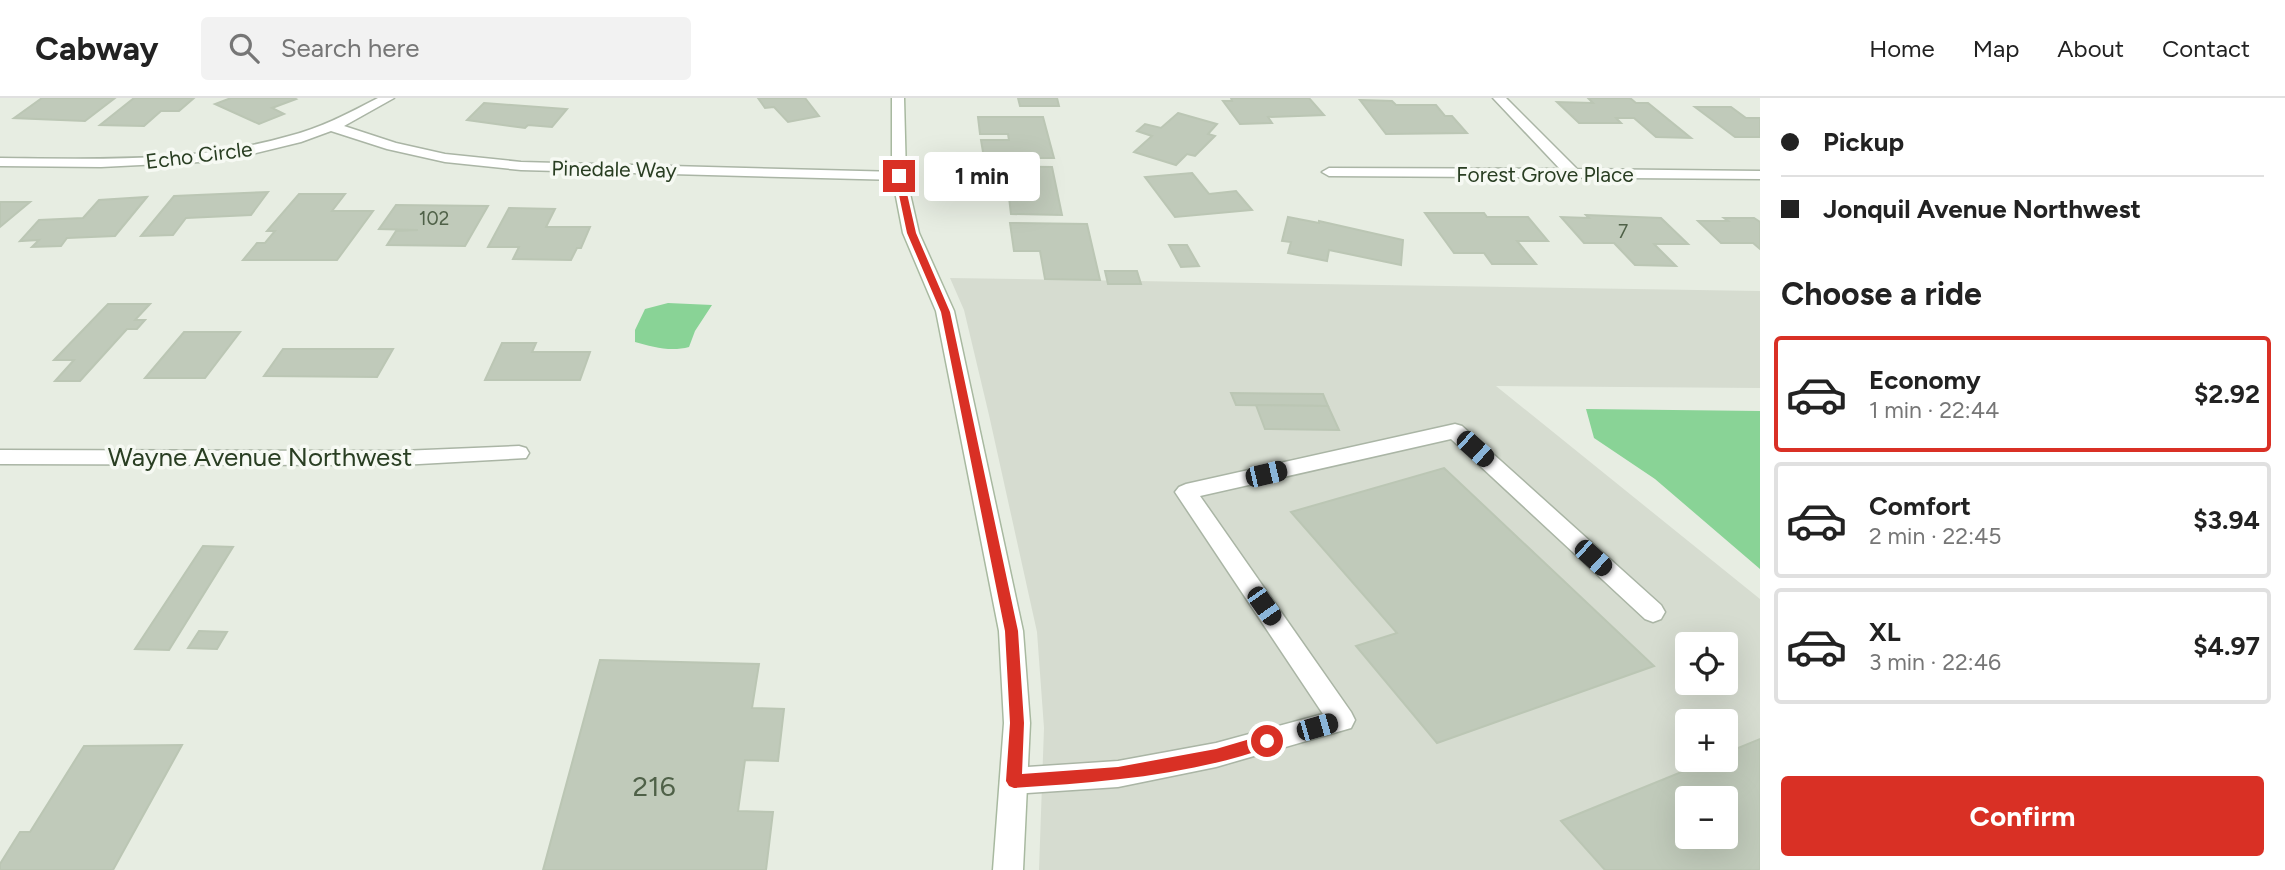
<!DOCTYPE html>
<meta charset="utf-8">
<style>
body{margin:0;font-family:Figtree,sans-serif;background:#f2f2f2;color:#222;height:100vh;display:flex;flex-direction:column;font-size:26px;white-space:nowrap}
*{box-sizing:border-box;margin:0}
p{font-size:23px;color:#767676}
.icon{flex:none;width:38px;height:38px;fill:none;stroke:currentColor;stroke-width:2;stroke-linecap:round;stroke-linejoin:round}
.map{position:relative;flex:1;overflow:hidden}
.panel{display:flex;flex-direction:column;background:#fff;width:525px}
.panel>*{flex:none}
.guide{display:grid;align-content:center;height:154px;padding:0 21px;background:#fff}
.tools{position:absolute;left:1675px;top:534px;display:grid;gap:14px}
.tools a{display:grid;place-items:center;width:63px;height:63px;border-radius:7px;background:#fff;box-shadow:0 7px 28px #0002;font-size:35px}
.end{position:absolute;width:32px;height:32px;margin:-16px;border:9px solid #d93025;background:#fff;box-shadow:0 0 0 4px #fff}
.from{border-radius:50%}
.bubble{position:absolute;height:49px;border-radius:7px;background:#fff;box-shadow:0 7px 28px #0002;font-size:23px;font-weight:700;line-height:49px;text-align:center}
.car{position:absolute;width:21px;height:42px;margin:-21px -10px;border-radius:9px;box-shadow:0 0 5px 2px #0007;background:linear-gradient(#222 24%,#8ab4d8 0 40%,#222 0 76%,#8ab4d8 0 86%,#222 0)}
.guide b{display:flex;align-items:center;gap:24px;height:66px;font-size:26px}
.guide b+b{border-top:2px solid #e0e0e0}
.guide i{width:18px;height:18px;background:#222}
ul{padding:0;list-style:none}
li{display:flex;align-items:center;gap:21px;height:116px;margin:0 14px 10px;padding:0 7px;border:4px solid #e0e0e0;border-radius:7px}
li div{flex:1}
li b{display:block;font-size:26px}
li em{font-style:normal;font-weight:700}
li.on{border-color:#d93025}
li>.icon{width:63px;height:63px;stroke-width:1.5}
h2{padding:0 21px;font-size:32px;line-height:84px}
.primary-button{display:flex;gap:14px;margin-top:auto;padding:14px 21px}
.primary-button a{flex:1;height:80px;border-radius:7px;background:#d93025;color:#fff;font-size:28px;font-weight:700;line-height:80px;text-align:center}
header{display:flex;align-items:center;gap:42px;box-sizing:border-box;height:98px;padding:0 35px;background:#fff;border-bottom:2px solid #e0e0e0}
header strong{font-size:33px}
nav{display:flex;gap:38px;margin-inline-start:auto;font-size:24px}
.search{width:490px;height:63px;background:#f2f2f2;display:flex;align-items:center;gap:18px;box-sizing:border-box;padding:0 24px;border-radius:7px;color:#767676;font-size:26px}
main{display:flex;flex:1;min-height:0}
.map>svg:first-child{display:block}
.built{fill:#d6dcd0;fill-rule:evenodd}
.water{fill:#89d396}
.building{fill:#c0caba;stroke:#bbc6b4;stroke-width:2;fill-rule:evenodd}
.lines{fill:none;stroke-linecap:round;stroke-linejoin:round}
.lane-casing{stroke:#aab5a5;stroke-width:3}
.street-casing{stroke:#aab5a5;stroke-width:3}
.secondary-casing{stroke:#a8b9a0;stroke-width:3}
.lane{fill:#fff;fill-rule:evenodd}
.street{fill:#fff;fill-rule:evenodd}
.secondary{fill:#fff;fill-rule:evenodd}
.route{fill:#d93025}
.labels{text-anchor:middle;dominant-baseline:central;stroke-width:7;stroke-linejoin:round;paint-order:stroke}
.far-number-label{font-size:19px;fill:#4f6148}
.far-street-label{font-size:21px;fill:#293e22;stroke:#f6f9f3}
.street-label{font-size:26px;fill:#293e22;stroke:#f6f9f3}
.near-number-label{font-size:28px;fill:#4f6148}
</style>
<header>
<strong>Cabway</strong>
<div class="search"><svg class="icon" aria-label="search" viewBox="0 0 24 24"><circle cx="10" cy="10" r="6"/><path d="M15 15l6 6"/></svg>Search here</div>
<nav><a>Home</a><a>Map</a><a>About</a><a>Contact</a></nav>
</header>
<main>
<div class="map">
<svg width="1760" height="772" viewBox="0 0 1760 772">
<rect width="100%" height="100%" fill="#e7ede2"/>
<path class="built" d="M 950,180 L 1760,193 L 1760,290 L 1496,288 L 1760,501 L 1760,772 L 1039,772 L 1044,630 L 1037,534 L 989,317 L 964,212 ZM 1687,546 L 1726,546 L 1726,584 L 1687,584 ZM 1687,623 L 1726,623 L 1726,662 L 1687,662 ZM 1687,700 L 1726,700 L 1726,738 L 1687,738 Z"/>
<g class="water">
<path d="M 668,205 L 712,207 L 695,233 L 689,249 C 671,254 652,249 635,244 L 635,232 L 645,211 Z"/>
<path d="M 1586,311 L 1760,313 L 1760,471 L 1655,381 L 1594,340 Z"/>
</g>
<g class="building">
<path d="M 42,0 L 115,0 L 85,23 L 14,20 Z"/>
<path d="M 134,0 L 194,0 L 179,13 L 161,13 L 144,28 L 100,27 Z"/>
<path d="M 231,0 L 294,0 L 296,1 L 272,10 L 284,16 L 259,26 L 215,6 Z"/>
<path d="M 758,0 L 805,0 L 819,18 L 788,24 L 774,9 L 765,10 Z"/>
<path d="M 1018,0 L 1057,0 L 1059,8 L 1020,8 Z"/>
<path d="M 1231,0 L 1309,0 L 1324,17 L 1268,19 L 1272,25 L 1240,26 L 1223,3 L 1232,3 Z"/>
<path d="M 1588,0 L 1630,0 L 1636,5 L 1648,5 L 1691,40 L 1656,39 L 1634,20 L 1616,20 L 1621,25 L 1579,25 L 1557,4 L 1593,5 Z"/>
<path d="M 1360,2 L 1392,3 L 1396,7 L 1436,7 L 1445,18 L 1452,18 L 1467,35 L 1386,36 Z"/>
<path d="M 484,5 L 567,11 L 552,29 L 528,27 L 525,30 L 467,22 Z"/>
<path d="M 1695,9 L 1731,9 L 1746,20 L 1760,20 L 1760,39 L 1735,39 Z"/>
<path d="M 1178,15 L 1217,26 L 1208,36 L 1215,38 L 1195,58 L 1187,56 L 1176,67 L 1134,54 L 1152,38 L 1137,33 L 1145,26 L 1161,30 Z"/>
<path d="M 978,19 L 1043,19 L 1054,60 L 1037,60 L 1038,63 L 1021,63 L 1020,60 L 984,60 L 981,42 L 1009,42 L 1008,36 L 980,36 Z"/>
<path d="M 981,68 L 1052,69 L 1062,117 L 1011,116 L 1008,91 L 983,91 Z"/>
<path d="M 1192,75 L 1209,96 L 1236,93 L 1252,112 L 1175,119 L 1145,79 Z"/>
<path d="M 268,94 L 251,117 L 186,120 L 173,137 L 141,138 L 174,98 Z"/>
<path d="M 299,96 L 345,96 L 332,113 L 373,113 L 337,162 L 243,162 L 257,145 L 265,145 L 275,133 L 267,133 Z"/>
<path d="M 147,99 L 115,138 L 67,140 L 61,148 L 32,149 L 39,142 L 20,143 L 39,122 L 83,120 L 99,102 Z"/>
<path d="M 0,104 L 30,104 L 0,129 Z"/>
<path d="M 396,107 L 488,108 L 465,148 L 387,147 L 396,133 L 418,132 L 379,131 Z"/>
<path d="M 509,110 L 555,111 L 546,129 L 590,129 L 581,150 L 577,150 L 571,162 L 513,161 L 519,149 L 488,149 Z"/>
<path d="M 1425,115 L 1484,115 L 1487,119 L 1528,119 L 1548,143 L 1517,143 L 1536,166 L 1492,166 L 1484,155 L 1454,155 Z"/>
<path d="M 1586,117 L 1661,120 L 1688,146 L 1654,146 L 1676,168 L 1635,167 L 1614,145 L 1584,145 L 1561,119 L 1589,120 Z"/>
<path d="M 1288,119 L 1319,125 L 1319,123 L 1403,142 L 1401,167 L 1329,152 L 1327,163 L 1288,155 L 1291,144 L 1282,143 Z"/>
<path d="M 1724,120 L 1754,120 L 1760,124 L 1760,151 L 1753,145 L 1721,145 L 1698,123 L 1728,123 Z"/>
<path d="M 1010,125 L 1087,126 L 1100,182 L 1045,181 L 1040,153 L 1014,153 Z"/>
<path d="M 1169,147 L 1187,147 L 1199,168 L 1181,169 Z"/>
<path d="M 1105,173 L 1137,173 L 1141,186 L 1108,186 Z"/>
<path d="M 108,206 L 150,206 L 135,222 L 145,222 L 137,231 L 127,231 L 80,283 L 55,283 L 74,262 L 54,262 Z"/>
<path d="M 184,234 L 240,234 L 205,280 L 145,280 Z"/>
<path d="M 502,245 L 536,245 L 532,254 L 590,254 L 580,282 L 485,282 Z"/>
<path d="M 283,251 L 393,251 L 377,279 L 264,278 Z"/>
<path d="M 1231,295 L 1323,296 L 1328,308 L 1236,307 Z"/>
<path d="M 1256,307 L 1328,308 L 1339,332 L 1265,331 Z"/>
<path d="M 1444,370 L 1654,568 L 1437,645 L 1356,548 L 1397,535 L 1291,414 Z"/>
<path d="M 203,448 L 233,449 L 169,552 L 135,551 Z"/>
<path d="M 199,533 L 227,534 L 217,551 L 188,550 Z"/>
<path d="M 600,562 L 759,566 L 752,610 L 784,611 L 778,663 L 745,662 L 738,713 L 773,714 L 766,772 L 543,772 Z"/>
<path d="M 1760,641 L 1760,772 L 1605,772 L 1561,723 L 1711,662 L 1726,662 L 1726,655 ZM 1687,700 L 1726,700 L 1726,738 L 1687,738 Z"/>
<path d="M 182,647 L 113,772 L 0,772 L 0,766 L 20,734 L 30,734 L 84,648 Z"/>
</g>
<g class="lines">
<defs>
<path id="lane" d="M 1455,326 L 1462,328 L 1661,507 L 1665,514 L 1661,521 L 1653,524 L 1645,521 L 1451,341 L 1200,398 L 1351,614 L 1355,622 L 1351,630 L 1216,669 L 1118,689 L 1014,696 L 1004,692 L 1000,683 L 1004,674 L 1014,670 L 1118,663 L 1216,645 L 1323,616 L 1175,394 L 1179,389 L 1186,386 Z"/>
<g id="street">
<path d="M 378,0 L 394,0 L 344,28 L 396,45 L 445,56 L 521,64 L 899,74 L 906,78 L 899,82 L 521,72 L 445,64 L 387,51 L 331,33 L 301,44 L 248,57 L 200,64 L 101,69 L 0,68 L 0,60 C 96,61 195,65 289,38 C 321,30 349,15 378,0 Z"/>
<path d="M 1493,0 L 1506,0 L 1577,71 L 1760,73 L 1760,81 L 1329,78 L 1322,74 L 1329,70 L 1560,71 Z"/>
<path d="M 519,348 L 526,350 L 529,355 L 526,360 L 401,367 L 0,366 L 0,352 L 401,353 Z"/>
</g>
<path id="secondary" d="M 892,0 L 904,0 L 906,78 L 919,135 L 954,213 L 1023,533 L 1030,625 L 1023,772 L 993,772 L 1004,625 L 999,533 L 936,213 L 903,135 L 892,78 Z"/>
</defs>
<use href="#lane" class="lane-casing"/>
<use href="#street" class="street-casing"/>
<use href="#secondary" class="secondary-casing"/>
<use href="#lane" class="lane"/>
<use href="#street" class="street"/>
<use href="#secondary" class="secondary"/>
</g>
<path class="route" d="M 899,76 L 903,78 L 916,135 L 950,214 L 1018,533 L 1024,625 L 1022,676 L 1118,669 L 1216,651 L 1267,636 L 1274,643 L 1272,648 C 1190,678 1100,684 1014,690 L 1009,688 L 1006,683 L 1010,625 L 1005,533 L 941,214 L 907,135 L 895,78 Z"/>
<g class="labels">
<g class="far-number-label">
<text x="434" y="120">102</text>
<text x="1623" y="133">7</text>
</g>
<g class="far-street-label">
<text transform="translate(199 57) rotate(-7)">Echo Circle</text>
<text transform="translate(614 71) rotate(1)">Pinedale Way</text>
<text x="1545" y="76">Forest Grove Place</text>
</g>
<g class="street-label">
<text x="260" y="359">Wayne Avenue Northwest</text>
</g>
<g class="near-number-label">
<text x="654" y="688">216</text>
</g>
</g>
</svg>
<div class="tools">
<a><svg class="icon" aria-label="locate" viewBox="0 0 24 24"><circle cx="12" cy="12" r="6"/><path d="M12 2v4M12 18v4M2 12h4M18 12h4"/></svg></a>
<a>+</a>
<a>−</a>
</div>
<i class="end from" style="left:1267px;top:643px"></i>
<i class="end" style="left:899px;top:78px"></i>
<div class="bubble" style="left:924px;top:54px;width:116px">1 min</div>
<i class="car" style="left:1475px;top:351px;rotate:132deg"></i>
<i class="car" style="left:1266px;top:376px;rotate:77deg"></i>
<i class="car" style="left:1593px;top:460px;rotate:132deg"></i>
<i class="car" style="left:1264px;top:508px;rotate:145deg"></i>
<i class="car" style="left:1317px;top:629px;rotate:74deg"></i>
</div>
<section class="panel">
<div class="guide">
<b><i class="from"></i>Pickup</b>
<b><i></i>Jonquil Avenue Northwest</b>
</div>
<h2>Choose a ride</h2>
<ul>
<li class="on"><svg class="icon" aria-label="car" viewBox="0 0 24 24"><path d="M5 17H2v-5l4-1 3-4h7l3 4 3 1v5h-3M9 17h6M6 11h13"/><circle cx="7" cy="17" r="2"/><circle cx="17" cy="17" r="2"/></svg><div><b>Economy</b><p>1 min · 22:44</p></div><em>$2.92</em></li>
<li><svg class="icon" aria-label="car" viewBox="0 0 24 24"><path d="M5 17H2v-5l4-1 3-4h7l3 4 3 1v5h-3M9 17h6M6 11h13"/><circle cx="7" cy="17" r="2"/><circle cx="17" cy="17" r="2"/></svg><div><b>Comfort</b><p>2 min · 22:45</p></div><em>$3.94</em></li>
<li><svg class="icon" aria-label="car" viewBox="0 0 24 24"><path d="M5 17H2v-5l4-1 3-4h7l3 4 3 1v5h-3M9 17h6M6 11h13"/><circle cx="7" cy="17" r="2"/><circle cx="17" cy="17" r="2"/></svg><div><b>XL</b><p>3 min · 22:46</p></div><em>$4.97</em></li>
</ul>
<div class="primary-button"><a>Confirm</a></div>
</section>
</main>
